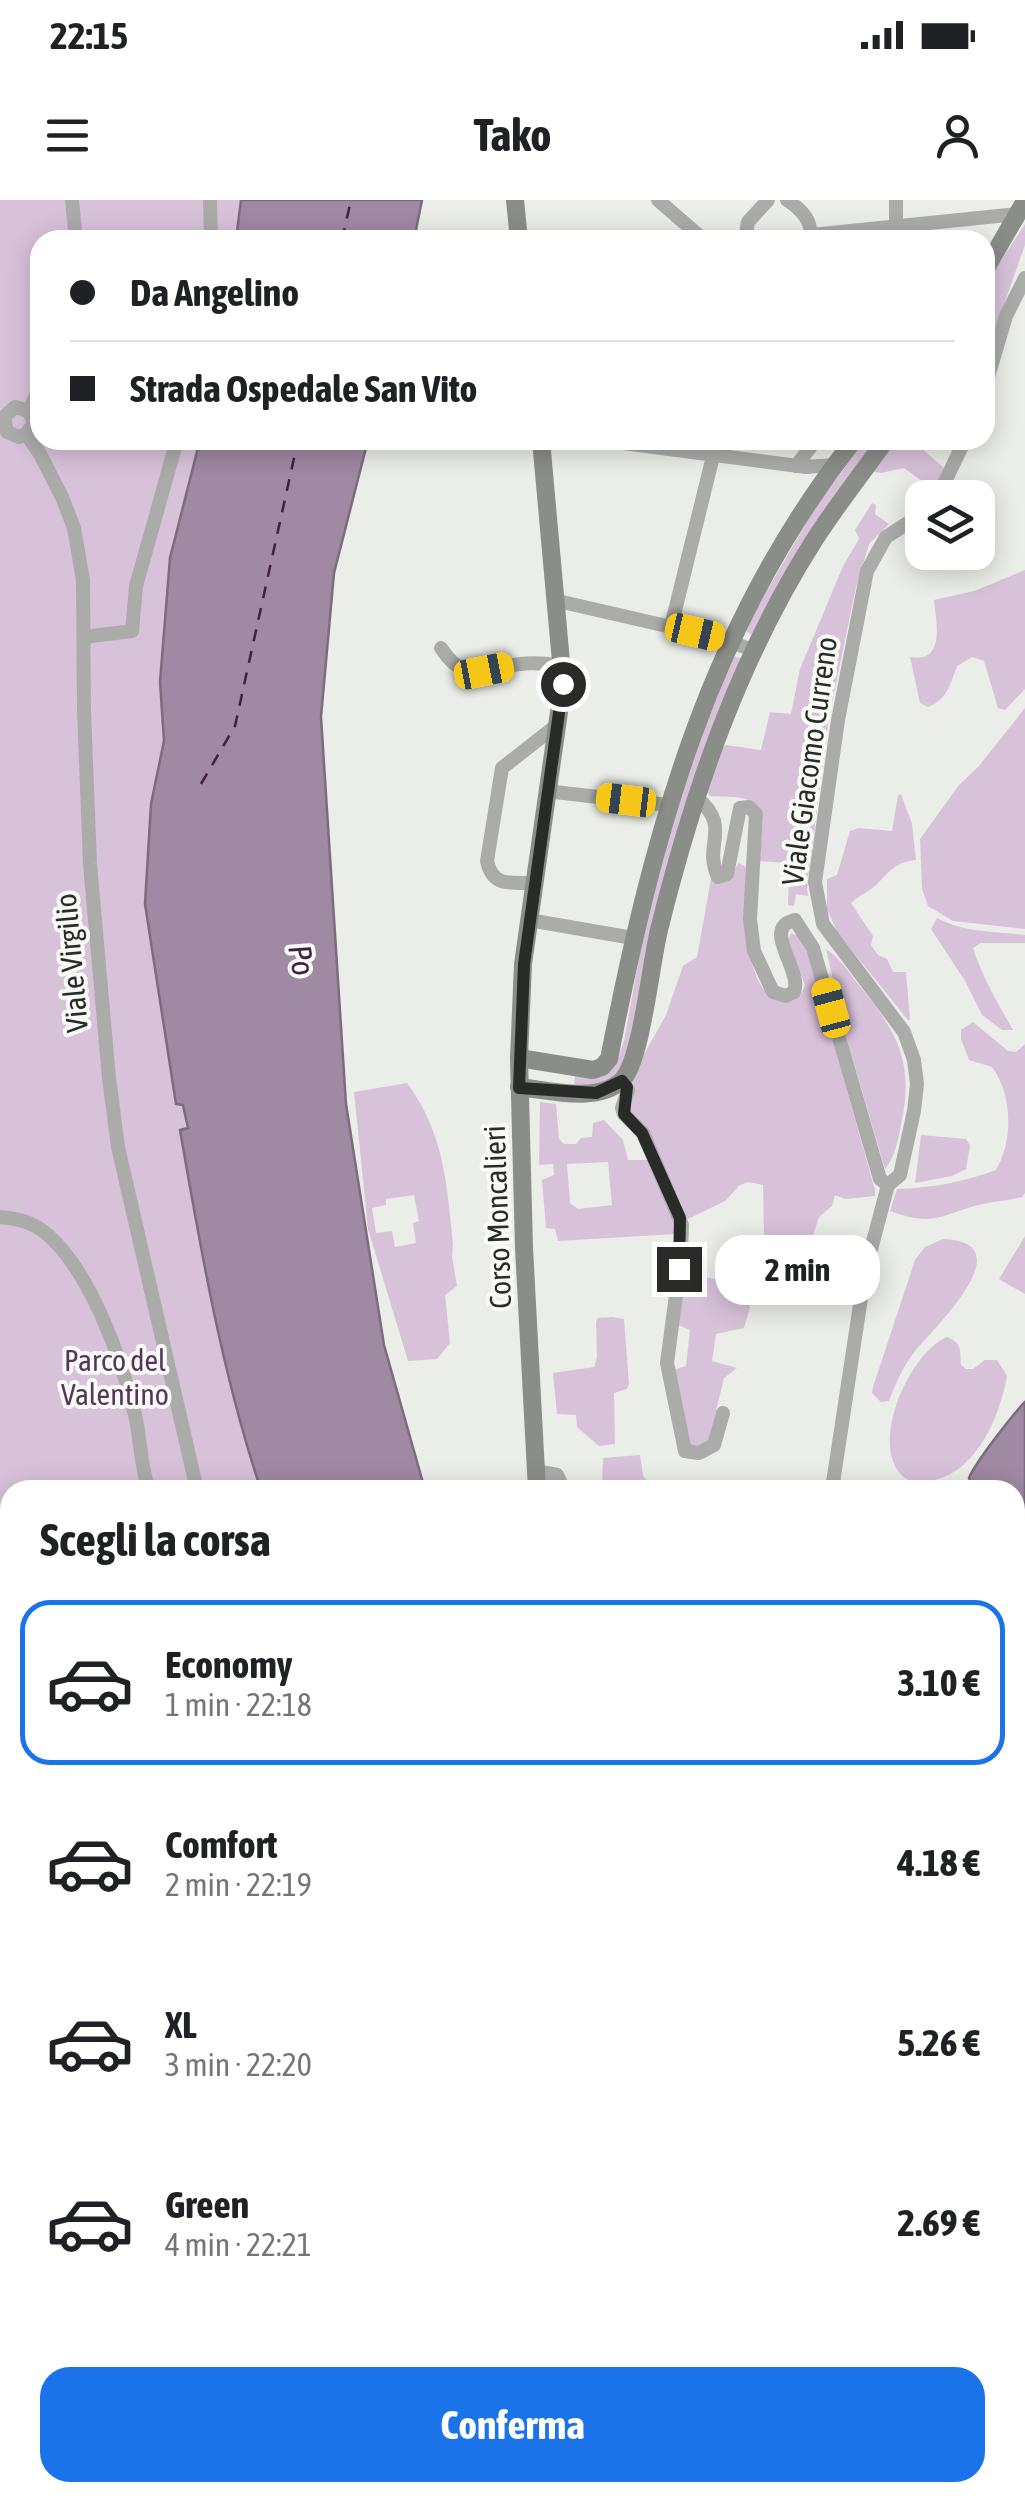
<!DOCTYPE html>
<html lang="it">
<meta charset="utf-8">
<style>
body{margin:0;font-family:"Asap Condensed",sans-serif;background:#f6f6f6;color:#202124;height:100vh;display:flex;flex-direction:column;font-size:38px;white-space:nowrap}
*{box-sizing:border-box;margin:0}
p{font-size:32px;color:#757577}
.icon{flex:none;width:55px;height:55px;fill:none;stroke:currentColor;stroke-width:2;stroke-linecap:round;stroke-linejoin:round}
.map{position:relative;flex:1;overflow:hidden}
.panel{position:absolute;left:0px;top:1280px;width:1025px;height:1022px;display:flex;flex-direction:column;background:#fff;border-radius:30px 30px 0 0;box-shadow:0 5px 25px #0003}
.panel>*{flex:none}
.hud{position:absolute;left:30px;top:30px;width:965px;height:220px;border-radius:30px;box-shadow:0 5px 25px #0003;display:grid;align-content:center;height:220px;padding:0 40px;background:#fff}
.controls{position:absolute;left:905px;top:280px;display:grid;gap:20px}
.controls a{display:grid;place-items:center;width:90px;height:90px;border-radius:20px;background:#fff;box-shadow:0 5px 25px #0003;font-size:50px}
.end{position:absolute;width:45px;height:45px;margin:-22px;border:12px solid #292b29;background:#fff;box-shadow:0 0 0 5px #fff}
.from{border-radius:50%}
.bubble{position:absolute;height:70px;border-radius:30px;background:#fff;box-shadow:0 5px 25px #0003;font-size:32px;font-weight:700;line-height:70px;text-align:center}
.car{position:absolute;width:30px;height:60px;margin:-30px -15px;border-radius:12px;box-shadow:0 0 8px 2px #0007;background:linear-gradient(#f5c518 24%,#345 0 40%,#f5c518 0 76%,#345 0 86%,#f5c518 0)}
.hud b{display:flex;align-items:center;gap:35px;height:95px;font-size:38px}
.hud b+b{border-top:2px solid #e0e0e0}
.hud i{width:25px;height:25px;background:#202124}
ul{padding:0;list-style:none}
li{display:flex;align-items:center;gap:30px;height:165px;margin:0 20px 15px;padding:0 20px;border:5px solid transparent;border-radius:30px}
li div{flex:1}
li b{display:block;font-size:38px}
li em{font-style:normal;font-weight:700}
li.selected{border-color:#1a73e8}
li>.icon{width:90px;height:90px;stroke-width:1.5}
h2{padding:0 40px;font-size:45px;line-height:120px}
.primary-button{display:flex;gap:20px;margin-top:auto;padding:20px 40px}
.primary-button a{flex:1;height:115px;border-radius:30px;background:#1a73e8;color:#fff;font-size:40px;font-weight:700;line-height:115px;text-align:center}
.status{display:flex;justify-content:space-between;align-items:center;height:70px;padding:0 50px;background:#fff;direction:ltr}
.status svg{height:28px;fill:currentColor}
header{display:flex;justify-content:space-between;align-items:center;height:130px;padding:0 40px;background:#fff;font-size:45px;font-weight:700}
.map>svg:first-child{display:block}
.green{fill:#d8c2da;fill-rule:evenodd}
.forest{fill:#ceb6d0}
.water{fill:#a089a2;stroke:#7c6d7e;stroke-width:2.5}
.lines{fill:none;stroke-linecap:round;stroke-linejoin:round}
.stream{stroke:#7c6d7e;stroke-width:4}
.ferry{stroke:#412044;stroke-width:2.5;stroke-dasharray:12 10;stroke-linecap:butt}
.street{stroke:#abacaa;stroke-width:14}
.secondary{stroke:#8b8d89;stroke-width:18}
.route{stroke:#292b29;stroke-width:12}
.labels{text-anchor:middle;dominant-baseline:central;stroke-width:8;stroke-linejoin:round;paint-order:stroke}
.street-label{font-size:30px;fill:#292b29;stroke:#f8fbf5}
.park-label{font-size:30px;fill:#57345a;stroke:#f8fbf5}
.water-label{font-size:32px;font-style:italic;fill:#412044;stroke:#f8fbf5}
</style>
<div class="status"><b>22:15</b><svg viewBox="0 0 49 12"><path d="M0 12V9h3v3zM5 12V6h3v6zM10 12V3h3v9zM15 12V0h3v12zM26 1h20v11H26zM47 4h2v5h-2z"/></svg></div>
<header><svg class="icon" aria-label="menu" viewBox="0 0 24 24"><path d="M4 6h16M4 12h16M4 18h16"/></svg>Tako<svg class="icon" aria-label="person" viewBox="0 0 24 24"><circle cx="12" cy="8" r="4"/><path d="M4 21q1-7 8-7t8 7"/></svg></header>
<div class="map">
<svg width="1025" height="2301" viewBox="0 0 1025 2301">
<rect width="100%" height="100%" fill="#ebeee8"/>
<g class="green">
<path d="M 0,0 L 241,0 L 236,40 L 40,40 L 40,240 L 200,240 L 170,358 L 160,481 L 164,541 L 151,604 L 145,704 L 188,928 L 181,930 C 201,1051 222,1173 261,1290 L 10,1290 L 10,1461 L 0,1459 Z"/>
<path d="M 1025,24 L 1025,45 L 985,158 L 985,85 Z"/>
<path d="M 865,240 L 876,240 L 752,435 L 744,430 L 815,308 Z"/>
<path d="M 894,240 L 912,240 L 944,268 L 932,293 L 922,298 L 922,303 L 917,308 L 913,304 L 926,288 L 925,283 L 904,268 L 881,273 L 870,271 Z"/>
<path d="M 872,303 L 876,305 L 875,314 L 889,324 L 869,344 L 856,387 L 829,517 L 807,687 L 808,696 L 796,694 L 794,706 L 788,705 L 789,663 L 760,661 L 763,614 C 753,593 730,598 710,596 L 706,591 L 720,549 L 726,545 L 761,550 L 770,512 L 791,514 L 800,469 L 843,366 L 859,339 L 855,330 Z"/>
<path d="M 1025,370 L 1025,489 L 1005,510 L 998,508 L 984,461 L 972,457 L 957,466 C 950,485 947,500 928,507 L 920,503 L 910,457 C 946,464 936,422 934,400 L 974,391 Z"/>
<path d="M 731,456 L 741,458 C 682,592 654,719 626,862 C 611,881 600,888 574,884 L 575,876 L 598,877 L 618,858 L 624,841 L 648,709 L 686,571 Z"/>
<path d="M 1025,508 L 1025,729 L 953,721 L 928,706 L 922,689 L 920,639 L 959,585 L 979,566 Z"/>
<path d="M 901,594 L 912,624 L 916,660 C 899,661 890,670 880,681 C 873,690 859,695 851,703 L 873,736 L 871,745 L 878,755 L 887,759 L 893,772 L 906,772 L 910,820 L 908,820 L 837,732 L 827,709 L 827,679 L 837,675 L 850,631 L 859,628 L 892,631 L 898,595 Z"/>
<path d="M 739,663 L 746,667 C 748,704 738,792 785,803 C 797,801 802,795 805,785 L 788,740 L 791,733 L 799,736 L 810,759 L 875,990 L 875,996 L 845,999 L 835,995 L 832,1006 L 819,1017 L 794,1093 L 757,1081 L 769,1054 L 764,1037 L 763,985 L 748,982 L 740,985 L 725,1001 L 686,1020 L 644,924 L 628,908 L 629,881 L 666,815 L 683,766 L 697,757 L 711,679 L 725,682 Z"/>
<path d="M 937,718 C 966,733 994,731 1025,735 L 1025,743 L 981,743 L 973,748 C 983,779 999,805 1013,830 L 1002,830 L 982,815 L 965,781 L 931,729 Z"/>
<path d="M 826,749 C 838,756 848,771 857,783 C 897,831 915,862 901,925 C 898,940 895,957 885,969 L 847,840 Z"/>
<path d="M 973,822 L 1008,851 L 1016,852 L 1025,844 L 1025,993 L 1022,997 C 1009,1001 996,1001 983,1004 C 940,1014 937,1028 890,1011 L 897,989 C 931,988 963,982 996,970 C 1013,942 1013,895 992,867 L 969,860 L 961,839 L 961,830 Z"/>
<path d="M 407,883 C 444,933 447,984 453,1044 L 452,1057 L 457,1086 L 445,1095 L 450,1143 L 437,1159 L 408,1161 L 368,1029 L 354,892 ZM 414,995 L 419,1021 L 413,1023 L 416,1043 L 395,1047 L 392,1031 L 376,1033 L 372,1008 L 386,1005 L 386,999 Z"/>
<path d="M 540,902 L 556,904 L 559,939 L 564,944 L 576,944 L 581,938 L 592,937 L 593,923 L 604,920 L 623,940 L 628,960 L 648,960 L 676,1021 L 676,1034 L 558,1041 L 555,1029 L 546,1028 L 542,980 L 554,975 L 553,964 L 539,965 ZM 608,962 L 612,1005 L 578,1009 L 570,1003 L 567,964 Z"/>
<path d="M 921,935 L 966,939 L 970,946 L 966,969 L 952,976 L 915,983 Z"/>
<path d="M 1025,1036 L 1025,1094 L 999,1079 Z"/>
<path d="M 943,1039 C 1025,1042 935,1127 915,1151 C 904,1165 895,1184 889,1201 L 881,1202 L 872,1193 L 873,1187 L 915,1060 L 925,1047 Z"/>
<path d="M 685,1073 L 754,1087 L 755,1090 L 744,1128 L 716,1134 L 712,1161 L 737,1168 L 724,1178 L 709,1240 C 704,1246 697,1249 689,1246 L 673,1170 L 686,1166 L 690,1130 L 678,1125 Z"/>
<path d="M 612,1117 L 624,1119 L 629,1184 L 627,1189 L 614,1193 L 615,1244 L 599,1246 L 577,1227 L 576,1215 L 557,1214 L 553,1173 L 594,1167 L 597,1157 L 596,1122 L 598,1118 Z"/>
<path d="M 947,1137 C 963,1143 960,1152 961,1165 L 966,1169 L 973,1169 L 985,1160 L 997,1160 L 1007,1176 C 998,1224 971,1286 912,1282 C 862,1259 907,1153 947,1137 Z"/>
<path d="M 640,1255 L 643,1275 L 649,1284 L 657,1284 L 658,1290 L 602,1290 L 603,1258 Z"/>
<path d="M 10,1474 L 10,1752 L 0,1743 L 0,1508 Z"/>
<path d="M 1015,1639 L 1025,1644 L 1025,2301 L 905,2301 L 905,2293 L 1015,2292 Z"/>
<path d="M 360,2293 L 503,2293 L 504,2301 L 374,2301 Z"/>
</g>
<path class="forest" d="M 1015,1323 L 1025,1327 L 1025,1554 L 1015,1556 Z"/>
<g class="water">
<path d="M 241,0 L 422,0 L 414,40 L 236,40 Z"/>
<path d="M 200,240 L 368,240 L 334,373 L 321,517 L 346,904 L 384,1145 L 425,1290 L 261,1290 C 222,1173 201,1051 180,930 L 188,928 L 183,905 L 176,904 L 145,704 L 151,604 L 164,541 L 160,482 L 170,358 Z"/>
<path d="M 1025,1202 L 1025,1321 L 1015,1306 L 1015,1290 L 1008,1290 L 1001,1282 L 972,1284 L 969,1278 C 975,1263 1013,1214 1025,1202 Z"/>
<path d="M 682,2292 L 683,2301 L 506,2301 L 505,2293 Z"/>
</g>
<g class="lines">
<path class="stream" d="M 0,1642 L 10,1622"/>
<g class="ferry">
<path d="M 342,40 L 351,0"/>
<path d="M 201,584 L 235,526 L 298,240"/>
</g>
<g class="street">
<path d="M 72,0 L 76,40"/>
<path d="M 210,0 L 211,40"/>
<path d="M 658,0 L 704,40"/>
<path d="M 787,0 C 802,10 813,21 810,39"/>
<path d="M 811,35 L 1018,14"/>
<path d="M 745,40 L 748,22 L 768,0"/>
<path d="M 896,40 L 896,0"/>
<path d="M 985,187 L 1006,116 L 1025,78"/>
<path d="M 26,234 L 40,254 L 62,297 L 74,328 L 83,380 L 84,511 L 90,664 L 109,878 L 118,947 L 197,1290"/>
<path d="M 26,234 L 19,237 L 7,232 L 4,217 L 15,207 L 29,211"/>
<path d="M 26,234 L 34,223 L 29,211 L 40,186"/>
<path d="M 600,240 L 806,267 L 834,265"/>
<path d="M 796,266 L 816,240"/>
<path d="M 937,298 L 965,240"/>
<path d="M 558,401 L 719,438 L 753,450"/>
<path d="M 671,427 L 717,240"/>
<path d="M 84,437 L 132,431 L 136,386 L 177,240"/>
<path d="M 441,448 C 466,486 484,468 521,464 C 535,462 549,464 563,466"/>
<path d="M 546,591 L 668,605"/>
<path d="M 695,596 C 734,628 702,643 718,677 L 727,674 L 740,608 L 749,607 L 756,614 L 750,719 L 754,751 L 773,792 L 786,796 L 794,792 C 803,770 760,728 795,720 L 813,748 L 880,979 L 888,985"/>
<path d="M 535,683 C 510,682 493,688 487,661 L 502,568 L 557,525"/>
<path d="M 529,720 L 633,738"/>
<path d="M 621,881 L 628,890 L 622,908 L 624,914 L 643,933 L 682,1025 L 681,1057 L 667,1163 L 685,1251 L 699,1253 L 714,1245 L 723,1213"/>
<path d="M 888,985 L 900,975 L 914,911 L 917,884 L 914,860 L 904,832 L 823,724 L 815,682 L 838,520 L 867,371 L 886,337 L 922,314"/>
<path d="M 0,1017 C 15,1018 31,1022 43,1031 C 89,1066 122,1160 135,1215 C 141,1240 140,1265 149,1290"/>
<path d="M 536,1271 L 557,1275 L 564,1290"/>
<path d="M 842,1290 L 833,1282 L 834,1276 L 865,1072 L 888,985"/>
<path d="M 0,1467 L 2,1459"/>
<path d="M 1015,1562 L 1025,1559"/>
<path d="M 1015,1579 L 1025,1575"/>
<path d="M 1015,1744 L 1024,1750 L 1022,1762 L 1015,1773"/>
<path d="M 0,1761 L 10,1769"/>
<path d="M 1015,1889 L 1025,1861"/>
<path d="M 1015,1939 L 1025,1929"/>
<path d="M 1015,2090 L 1025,2097"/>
<path d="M 0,2096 L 10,2096"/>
<path d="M 1015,2116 L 1025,2111"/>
<path d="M 0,2257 L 10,2257"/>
<path d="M 251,2292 L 251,2301"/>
<path d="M 346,2292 L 361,2301"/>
<path d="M 429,2292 L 429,2301"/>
<path d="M 785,2292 L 790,2301"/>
<path d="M 900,2292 L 900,2301"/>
<path d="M 95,2301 L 95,2292"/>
<path d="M 853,2301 L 856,2292"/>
</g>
<g class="secondary">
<path d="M 515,0 L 519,40"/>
<path d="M 985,70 L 1025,1"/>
<path d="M 519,858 L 593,870 L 602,867 L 609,859 C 653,633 708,425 854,240"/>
<path d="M 519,887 C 549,890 598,904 622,880 C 642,861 651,758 660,726 C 694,590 739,458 815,339 C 837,305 862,273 886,240"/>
<path d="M 537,1290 L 524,1048 L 519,858 L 523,764 L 563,484 L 541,240"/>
<path d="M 735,2292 L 735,2301"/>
</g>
</g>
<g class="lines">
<path class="route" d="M 563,484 L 524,764 L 519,888 L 596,893 L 622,881 L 627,887 L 624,914 L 642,933 L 680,1018 L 679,1069"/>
</g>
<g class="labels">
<g class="street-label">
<text transform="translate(809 561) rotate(-82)">Viale Giacomo Curreno</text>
<text transform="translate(71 763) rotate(-95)">Viale Virgilio</text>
<text transform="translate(497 1017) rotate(-92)">Corso Moncalieri</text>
</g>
<g class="park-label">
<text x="115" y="1160">Parco del<tspan x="115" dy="34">Valentino</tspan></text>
</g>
<g class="water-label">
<text transform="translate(302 760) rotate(80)">Po</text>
</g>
</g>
</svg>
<div class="controls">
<a><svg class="icon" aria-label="layers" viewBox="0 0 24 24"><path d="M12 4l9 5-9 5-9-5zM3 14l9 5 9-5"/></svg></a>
</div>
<i class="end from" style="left:563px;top:484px"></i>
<i class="end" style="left:679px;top:1069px"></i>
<div class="bubble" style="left:715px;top:1035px;width:165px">2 min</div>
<i class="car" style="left:695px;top:432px;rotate:103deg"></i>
<i class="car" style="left:484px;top:471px;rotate:79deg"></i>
<i class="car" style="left:626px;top:600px;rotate:277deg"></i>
<i class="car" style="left:831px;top:808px;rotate:345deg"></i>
<div class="hud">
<b><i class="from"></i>Da Angelino</b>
<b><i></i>Strada Ospedale San Vito</b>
</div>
<section class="panel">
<h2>Scegli la corsa</h2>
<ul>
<li class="selected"><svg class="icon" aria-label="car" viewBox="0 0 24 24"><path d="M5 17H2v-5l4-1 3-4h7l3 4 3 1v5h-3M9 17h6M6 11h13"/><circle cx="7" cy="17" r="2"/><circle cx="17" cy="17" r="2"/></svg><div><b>Economy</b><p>1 min · 22:18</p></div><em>3.10 €</em></li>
<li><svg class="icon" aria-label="car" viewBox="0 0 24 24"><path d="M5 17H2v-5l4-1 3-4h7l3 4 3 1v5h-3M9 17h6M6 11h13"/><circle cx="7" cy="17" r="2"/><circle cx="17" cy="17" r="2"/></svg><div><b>Comfort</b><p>2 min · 22:19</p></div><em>4.18 €</em></li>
<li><svg class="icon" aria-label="car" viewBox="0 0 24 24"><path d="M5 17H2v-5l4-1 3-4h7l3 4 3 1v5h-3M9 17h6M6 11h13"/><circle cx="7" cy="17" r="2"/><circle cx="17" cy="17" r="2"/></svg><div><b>XL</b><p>3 min · 22:20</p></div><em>5.26 €</em></li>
<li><svg class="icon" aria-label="car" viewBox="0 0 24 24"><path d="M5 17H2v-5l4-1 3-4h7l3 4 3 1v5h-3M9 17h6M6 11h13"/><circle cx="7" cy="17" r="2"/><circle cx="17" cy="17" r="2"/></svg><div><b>Green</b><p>4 min · 22:21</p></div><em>2.69 €</em></li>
</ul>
<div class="primary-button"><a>Conferma</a></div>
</section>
</div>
